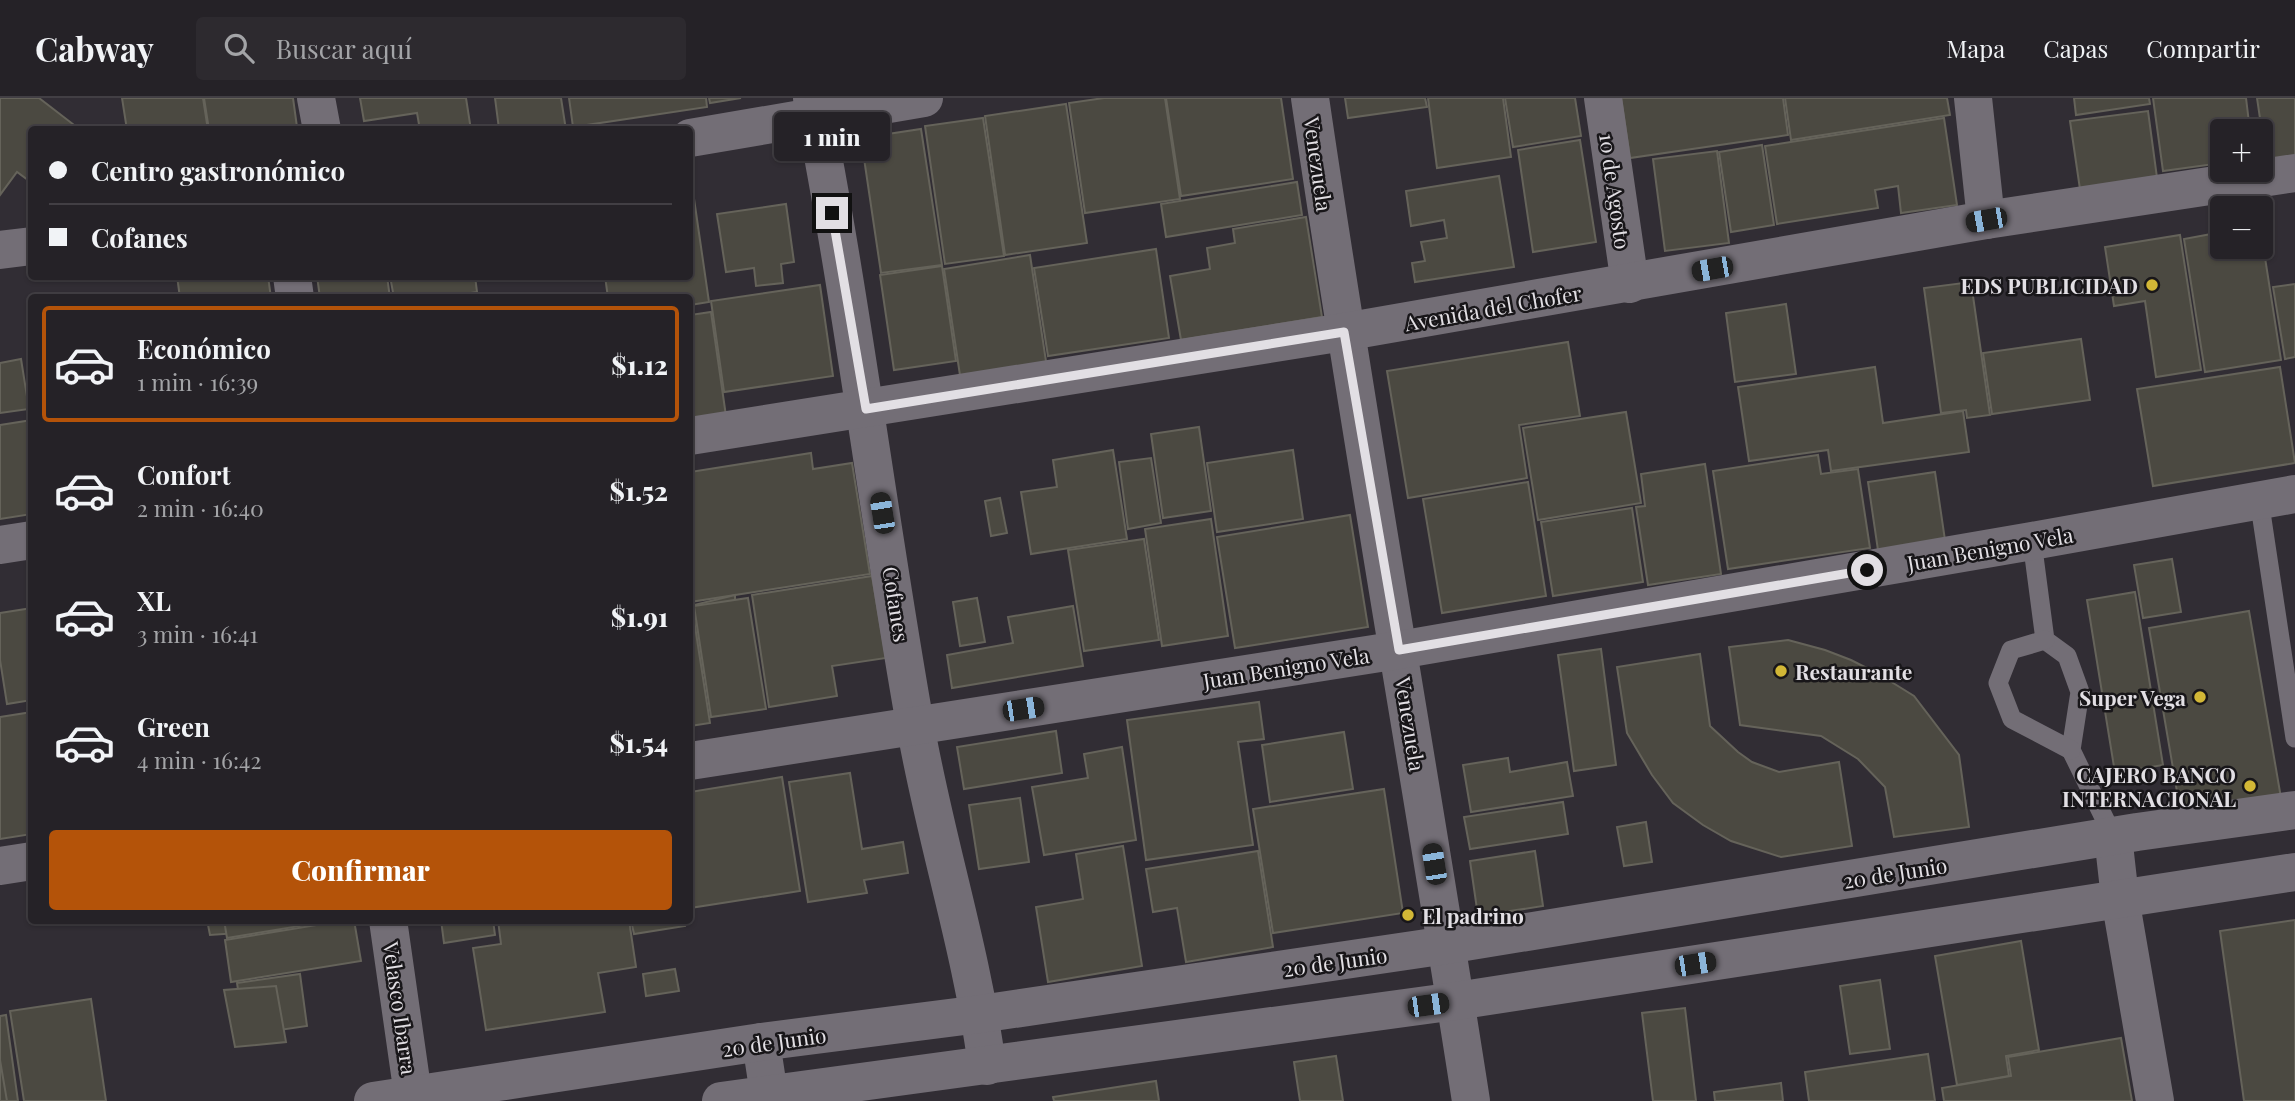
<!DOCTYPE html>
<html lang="es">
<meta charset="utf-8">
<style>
body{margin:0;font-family:"Playfair Display",serif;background:#2d2a2f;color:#f1f3f6;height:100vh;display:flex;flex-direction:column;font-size:26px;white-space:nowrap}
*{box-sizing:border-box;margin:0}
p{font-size:23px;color:#a3a4a7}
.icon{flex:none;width:38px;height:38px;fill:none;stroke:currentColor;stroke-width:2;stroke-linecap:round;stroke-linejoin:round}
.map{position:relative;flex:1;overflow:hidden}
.details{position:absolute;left:28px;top:196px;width:665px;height:630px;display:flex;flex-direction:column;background:#252227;border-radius:7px;box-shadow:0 2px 5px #0004,0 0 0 2px #423f44}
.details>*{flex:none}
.banner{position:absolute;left:28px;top:28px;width:665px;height:154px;border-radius:7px;box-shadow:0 2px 5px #0004,0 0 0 2px #423f44;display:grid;align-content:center;height:154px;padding:0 21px;background:#252227}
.controls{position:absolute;left:2210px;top:21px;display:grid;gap:14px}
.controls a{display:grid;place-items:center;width:63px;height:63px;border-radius:7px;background:#252227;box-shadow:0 2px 5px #0004,0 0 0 2px #423f44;font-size:35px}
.end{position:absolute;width:32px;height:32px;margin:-16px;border:9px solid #e2dfe4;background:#111;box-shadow:0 0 0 4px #111}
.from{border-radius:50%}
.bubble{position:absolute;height:49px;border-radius:7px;background:#252227;box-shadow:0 2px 5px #0004,0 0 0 2px #423f44;font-size:23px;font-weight:800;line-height:49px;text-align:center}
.car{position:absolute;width:21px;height:42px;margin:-21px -10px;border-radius:9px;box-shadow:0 0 5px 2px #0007;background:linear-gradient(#222 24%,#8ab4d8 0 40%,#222 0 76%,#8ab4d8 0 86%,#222 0)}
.banner b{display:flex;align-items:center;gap:24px;height:66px;font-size:26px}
.banner b+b{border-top:2px solid #423f44}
.banner i{width:18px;height:18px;background:#f1f3f6}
ul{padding:12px 0 0;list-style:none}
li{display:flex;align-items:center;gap:21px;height:116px;margin:0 14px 10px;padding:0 7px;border:4px solid transparent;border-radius:7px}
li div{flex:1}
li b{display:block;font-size:26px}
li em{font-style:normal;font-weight:800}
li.current{border-color:#b45309}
li>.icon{width:63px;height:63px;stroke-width:1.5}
.action{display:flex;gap:14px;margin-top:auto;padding:14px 21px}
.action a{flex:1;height:80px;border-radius:7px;background:#b45309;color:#fff;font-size:28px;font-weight:800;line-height:80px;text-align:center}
header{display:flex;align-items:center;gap:42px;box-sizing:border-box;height:98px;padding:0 35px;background:#252227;border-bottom:2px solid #423f44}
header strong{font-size:33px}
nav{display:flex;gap:38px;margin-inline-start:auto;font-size:24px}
.search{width:490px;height:63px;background:#2d2a2f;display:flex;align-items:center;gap:18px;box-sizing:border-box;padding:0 24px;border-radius:7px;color:#a3a4a7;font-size:26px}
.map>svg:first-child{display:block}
.building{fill:#4b4941;stroke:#65635a;stroke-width:2}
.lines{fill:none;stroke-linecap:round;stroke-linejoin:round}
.service{stroke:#736e76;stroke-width:19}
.minor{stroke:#736e76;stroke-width:38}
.tertiary{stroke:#736e76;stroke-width:38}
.route{stroke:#e2dfe4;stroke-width:9}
.poi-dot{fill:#d2b736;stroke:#181619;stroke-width:2.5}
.labels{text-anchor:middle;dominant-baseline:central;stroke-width:5;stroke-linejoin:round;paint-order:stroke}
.street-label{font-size:21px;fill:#e2dfe4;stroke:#181619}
.poi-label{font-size:21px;font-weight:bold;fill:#e2dfe4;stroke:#181619;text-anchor:end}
</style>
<header>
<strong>Cabway</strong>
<div class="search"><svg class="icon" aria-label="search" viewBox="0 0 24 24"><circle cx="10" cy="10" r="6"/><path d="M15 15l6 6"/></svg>Buscar aquí</div>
<nav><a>Mapa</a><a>Capas</a><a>Compartir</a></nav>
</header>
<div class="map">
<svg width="2295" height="1003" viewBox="0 0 2295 1003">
<rect width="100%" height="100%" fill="#312d34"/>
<g class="building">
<path d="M 0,0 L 39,0 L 78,30 L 76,32 L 32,32 L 32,85 L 17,74 L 0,97 Z"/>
<path d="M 122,0 L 203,0 L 208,32 L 127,32 Z"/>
<path d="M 204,0 L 293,0 L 297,29 L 280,32 L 209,32 Z"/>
<path d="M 360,0 L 466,0 L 471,32 L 420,32 L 417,15 L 364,23 Z"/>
<path d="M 495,0 L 561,0 L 566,32 L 534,32 L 533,27 L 499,31 Z"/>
<path d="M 569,0 L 706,0 L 707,9 L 573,29 Z"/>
<path d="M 709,0 L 741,0 L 710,5 Z"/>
<path d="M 1104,0 L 1165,0 L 1180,101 L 1085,115 L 1069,5 Z"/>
<path d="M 1166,0 L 1281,0 L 1293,81 L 1181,98 Z"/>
<path d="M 1345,0 L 1425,0 L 1427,9 L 1348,20 Z"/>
<path d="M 1428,0 L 1503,0 L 1511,59 L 1437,70 Z"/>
<path d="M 1505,0 L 1575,0 L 1581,38 L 1513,49 Z"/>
<path d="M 1621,0 L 1783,0 L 1788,37 L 1630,60 Z"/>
<path d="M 1785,0 L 1947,0 L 1950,17 L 1791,42 Z"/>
<path d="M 2074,0 L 2149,0 L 2150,6 L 2076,17 Z"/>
<path d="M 2153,0 L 2246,0 L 2250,33 L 2222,33 L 2222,65 L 2163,73 Z"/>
<path d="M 2257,0 L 2295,0 L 2295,64 L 2267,68 Z"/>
<path d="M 1066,6 L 1087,145 L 1005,157 L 985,18 Z"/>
<path d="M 2148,13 L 2158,87 L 2081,98 L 2070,23 Z"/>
<path d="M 983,20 L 1004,158 L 945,166 L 925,28 Z"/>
<path d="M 1944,20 L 1957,107 L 1901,115 L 1898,88 L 1875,92 L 1878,110 L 1777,126 L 1765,48 Z"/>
<path d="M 921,31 L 942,167 L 881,175 L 861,40 Z"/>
<path d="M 1580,42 L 1596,144 L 1533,154 L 1518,52 Z"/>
<path d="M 1762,47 L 1774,127 L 1731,134 L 1719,54 Z"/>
<path d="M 1717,53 L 1729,145 L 1665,153 L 1653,61 Z"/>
<path d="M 690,73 L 709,204 L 690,207 L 690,200 L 608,200 L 605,178 L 690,178 Z"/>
<path d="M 1499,78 L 1514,169 L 1415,184 L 1412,165 L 1425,163 L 1421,144 L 1447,140 L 1444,122 L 1411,128 L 1406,93 Z"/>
<path d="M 1297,84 L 1302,117 L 1166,139 L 1161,106 Z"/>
<path d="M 786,106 L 794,164 L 781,166 L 783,185 L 756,188 L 754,170 L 726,174 L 717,116 Z"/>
<path d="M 1306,119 L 1322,219 L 1181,242 L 1170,178 L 1210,171 L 1207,150 L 1235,145 L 1233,131 Z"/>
<path d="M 2222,134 L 2222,149 L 2261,149 L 2261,134 L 2281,262 L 2205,274 L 2184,141 Z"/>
<path d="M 2180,137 L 2201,272 L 2156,279 L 2145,203 L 2114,208 L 2105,149 Z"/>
<path d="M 1156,151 L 1169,240 L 1048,258 L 1034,170 Z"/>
<path d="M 1030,157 L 1047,270 L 961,284 L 944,171 Z"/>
<path d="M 942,168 L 956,263 L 894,272 L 880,177 Z"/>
<path d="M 177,178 L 268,178 L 271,200 L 180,200 Z"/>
<path d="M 317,178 L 387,178 L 390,200 L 320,200 Z"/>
<path d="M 390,178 L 475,178 L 477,194 L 440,200 L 394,200 Z"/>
<path d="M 1971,184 L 1990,317 L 1967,320 L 1966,312 L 1941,315 L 1924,190 Z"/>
<path d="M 2295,186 L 2295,259 L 2285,261 L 2273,189 Z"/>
<path d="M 820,187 L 833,278 L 724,294 L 711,203 Z"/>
<path d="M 1786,206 L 1796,276 L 1735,284 L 1726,215 Z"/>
<path d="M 711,214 L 726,318 L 690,323 L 690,217 Z"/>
<path d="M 2081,241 L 2090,302 L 1992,316 L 1983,255 Z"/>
<path d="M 1568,244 L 1580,318 L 1519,327 L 1527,380 L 1408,400 L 1387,273 Z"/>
<path d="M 21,261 L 29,311 L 0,315 L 0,265 Z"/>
<path d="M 1875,269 L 1883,325 L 1963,313 L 1969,354 L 1831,373 L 1828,352 L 1749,363 L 1738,289 Z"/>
<path d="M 2280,269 L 2295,365 L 2153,388 L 2137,291 Z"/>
<path d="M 1626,314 L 1641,405 L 1538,422 L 1523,330 Z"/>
<path d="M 32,322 L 32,416 L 0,421 L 0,327 Z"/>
<path d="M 1199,329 L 1211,413 L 1163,420 L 1151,336 Z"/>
<path d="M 1113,352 L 1127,441 L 1031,456 L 1021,394 L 1057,389 L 1053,362 Z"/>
<path d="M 1293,352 L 1303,421 L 1217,434 L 1207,365 Z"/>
<path d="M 811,355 L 813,371 L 852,365 L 870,476 L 690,504 L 690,374 Z"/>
<path d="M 1818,357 L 1821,376 L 1858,371 L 1870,450 L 1728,471 L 1713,373 Z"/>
<path d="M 1151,360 L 1161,425 L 1128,431 L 1119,364 Z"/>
<path d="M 1705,366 L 1721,476 L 1648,487 L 1636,409 L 1645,408 L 1641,376 Z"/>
<path d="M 1935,374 L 1946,449 L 1879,459 L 1868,384 Z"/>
<path d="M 1528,384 L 1546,498 L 1442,515 L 1423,401 Z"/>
<path d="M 1000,400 L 1007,435 L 991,438 L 985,403 Z"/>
<path d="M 1632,410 L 1643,484 L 1553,498 L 1541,424 Z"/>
<path d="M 1350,417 L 1368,529 L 1235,550 L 1217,439 Z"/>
<path d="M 1211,421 L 1228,538 L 1162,548 L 1145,431 Z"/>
<path d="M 1144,441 L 1159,542 L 1084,553 L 1068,452 Z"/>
<path d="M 2172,461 L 2181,514 L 2143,520 L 2134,467 Z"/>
<path d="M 872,478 L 886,560 L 832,568 L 837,598 L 769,609 L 752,497 Z"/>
<path d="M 2135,494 L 2163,667 L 2115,675 L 2087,502 Z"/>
<path d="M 735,497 L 736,567 L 694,577 L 690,543 L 690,508 Z"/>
<path d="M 748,500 L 766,611 L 711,619 L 694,508 Z"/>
<path d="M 977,500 L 985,544 L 960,548 L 953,504 Z"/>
<path d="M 1073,508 L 1083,568 L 952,590 L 947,557 L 1013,545 L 1008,519 Z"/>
<path d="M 692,509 L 710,625 L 690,628 L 690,510 Z"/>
<path d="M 32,510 L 32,602 L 7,606 L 0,562 L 0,515 Z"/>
<path d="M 2249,513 L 2281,700 L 2181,717 L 2149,530 Z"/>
<path d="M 1788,542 L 1825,552 L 1851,562 L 1877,575 L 1914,598 L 1959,657 L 1969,729 L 1894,739 L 1885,689 L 1858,661 L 1821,638 L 1740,627 L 1729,549 Z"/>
<path d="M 1601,551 L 1616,667 L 1574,673 L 1558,557 Z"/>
<path d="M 1700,556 L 1710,628 L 1738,654 L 1752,664 L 1779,674 L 1839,664 L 1852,748 L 1781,759 L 1731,743 L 1703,727 L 1673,705 L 1652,677 L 1627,635 L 1617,569 Z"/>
<path d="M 1259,604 L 1264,641 L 1238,644 L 1253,747 L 1146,762 L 1127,622 Z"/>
<path d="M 32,614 L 32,736 L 0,741 L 0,619 Z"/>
<path d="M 1056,633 L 1062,675 L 964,691 L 957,649 Z"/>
<path d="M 1344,634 L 1353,691 L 1270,704 L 1262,647 Z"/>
<path d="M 1122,649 L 1136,742 L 1044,757 L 1032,689 L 1088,680 L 1084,656 Z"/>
<path d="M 1508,660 L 1510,674 L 1567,664 L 1573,698 L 1471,714 L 1463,667 Z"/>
<path d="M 850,675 L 862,751 L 903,744 L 908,775 L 864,782 L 867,795 L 808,804 L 789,684 Z"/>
<path d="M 782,679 L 800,793 L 690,810 L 690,694 Z"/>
<path d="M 1384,691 L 1403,815 L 1273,835 L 1253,711 Z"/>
<path d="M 1020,700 L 1029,764 L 979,771 L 969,707 Z"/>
<path d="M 1563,704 L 1568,736 L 1470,751 L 1464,719 Z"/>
<path d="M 1646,724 L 1652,764 L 1624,768 L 1617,729 Z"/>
<path d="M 1123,748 L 1142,868 L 1048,884 L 1036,809 L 1083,801 L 1076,756 Z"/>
<path d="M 1258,753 L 1273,849 L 1186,864 L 1177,810 L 1153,814 L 1146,771 Z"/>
<path d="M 1535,753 L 1543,808 L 1478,818 L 1470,763 Z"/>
<path d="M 207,822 L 277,822 L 280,832 L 210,837 Z"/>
<path d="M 224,822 L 336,822 L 227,840 Z"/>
<path d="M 347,822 L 354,822 L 361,863 L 231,884 L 225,842 Z"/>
<path d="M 441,822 L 493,822 L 495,837 L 444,845 Z"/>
<path d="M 498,822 L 629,822 L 636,869 L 598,875 L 605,914 L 486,932 L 473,850 L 501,846 Z"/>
<path d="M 631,822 L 684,822 L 685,828 L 634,836 Z"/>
<path d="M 2295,822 L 2295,1003 L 2244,1003 L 2220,833 Z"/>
<path d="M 2021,843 L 2039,952 L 2006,958 L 2009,978 L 1957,987 L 1935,858 Z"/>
<path d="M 675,871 L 679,893 L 646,898 L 643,876 Z"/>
<path d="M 300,876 L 307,928 L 245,937 L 237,885 Z"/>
<path d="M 1880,882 L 1890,951 L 1850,956 L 1840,888 Z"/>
<path d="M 276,888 L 286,944 L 235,949 L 224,892 Z"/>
<path d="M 91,901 L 106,1003 L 24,1003 L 10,913 Z"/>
<path d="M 1685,910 L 1696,1003 L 1653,1003 L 1642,915 Z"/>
<path d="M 6,917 L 18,1003 L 0,1003 L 0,918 Z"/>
<path d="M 2121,940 L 2132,1003 L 1944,1003 L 1942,990 L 2011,978 L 2008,959 Z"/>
<path d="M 1928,956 L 1935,1003 L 1809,1003 L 1805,974 Z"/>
<path d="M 1336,958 L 1343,1003 L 1300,1003 L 1294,964 Z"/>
<path d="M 0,962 L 7,1003 L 0,1003 Z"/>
<path d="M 1156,983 L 1159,1003 L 1054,1003 L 1053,999 Z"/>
<path d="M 1781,985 L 1783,1003 L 1715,1003 L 1714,994 Z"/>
</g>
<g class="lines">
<g class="service">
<path d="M 2259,401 L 2295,640"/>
<path d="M 2032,443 L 2045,542 L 2067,558 L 2080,594 L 2071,652 L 2113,738"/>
<path d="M 2045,542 L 2011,552 L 1998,585 L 2012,621 L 2071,652"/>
</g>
<g class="minor">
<path d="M 316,0 L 322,32"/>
<path d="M 812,0 C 853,208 878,418 915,626 C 935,741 972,852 987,968"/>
<path d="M 1310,0 C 1359,335 1419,668 1471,1003"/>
<path d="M 1603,0 L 1630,186"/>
<path d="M 1973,0 L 1986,122"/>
<path d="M 690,40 L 924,0"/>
<path d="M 0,152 L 32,148"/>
<path d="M 292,178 L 295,200"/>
<path d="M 690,338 L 1344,234 L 1986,122 L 2295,75"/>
<path d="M 0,447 L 32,442"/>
<path d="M 690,663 L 1399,552 L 2032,443 L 2295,396"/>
<path d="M 2113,738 L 2120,800 L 2155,1003"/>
<path d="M 0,768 L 32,763"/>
<path d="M 388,822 L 413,997"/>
<path d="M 761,944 L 770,1003"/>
</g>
<g class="tertiary">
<path d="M 373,1003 L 761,944 L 980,916 L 1447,847 L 2137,734 L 2295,712"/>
<path d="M 721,1003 L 1456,903 L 2295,774"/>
</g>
</g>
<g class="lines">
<path class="route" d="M 832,115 L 866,311 L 1344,234 L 1399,552 L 1867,472"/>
</g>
<g class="poi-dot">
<circle cx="2152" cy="187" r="7"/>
<circle cx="1781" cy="573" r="7"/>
<circle cx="2200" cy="599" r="7"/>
<circle cx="2250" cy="688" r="7"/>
<circle cx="1408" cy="817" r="7"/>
</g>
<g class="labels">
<g class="street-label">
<text transform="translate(1319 66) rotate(82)">Venezuela</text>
<text transform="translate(1616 93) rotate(82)">10 de Agosto</text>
<text transform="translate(1493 209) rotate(-10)">Avenida del Chofer</text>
<text transform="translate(1990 450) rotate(-10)">Juan Benigno Vela</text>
<text transform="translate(897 506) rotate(81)">Cofanes</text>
<text transform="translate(1286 569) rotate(-9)">Juan Benigno Vela</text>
<text transform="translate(1411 626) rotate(81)">Venezuela</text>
<text transform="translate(1895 774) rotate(-9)">20 de Junio</text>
<text transform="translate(1335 863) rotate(-8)">20 de Junio</text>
<text transform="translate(401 910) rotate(82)">Velasco Ibarra</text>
<text transform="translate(774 943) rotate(-8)">20 de Junio</text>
</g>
<g class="poi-label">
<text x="2138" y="187">EDS PUBLICIDAD</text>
<text x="1795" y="573" text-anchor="start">Restaurante</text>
<text x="2186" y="599">Super Vega</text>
<text x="2236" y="676">CAJERO BANCO<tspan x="2236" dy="24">INTERNACIONAL</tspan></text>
<text x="1422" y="817" text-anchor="start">El padrino</text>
</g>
</g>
</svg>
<div class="controls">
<a>+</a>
<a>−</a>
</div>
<i class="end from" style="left:1867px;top:472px"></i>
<i class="end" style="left:832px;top:115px"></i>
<div class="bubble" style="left:774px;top:14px;width:116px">1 min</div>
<i class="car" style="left:1986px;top:122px;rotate:260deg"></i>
<i class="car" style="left:1712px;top:171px;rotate:260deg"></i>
<i class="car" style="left:882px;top:415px;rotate:351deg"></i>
<i class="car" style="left:1023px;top:611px;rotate:81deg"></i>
<i class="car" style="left:1434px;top:766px;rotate:351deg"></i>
<i class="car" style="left:1695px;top:866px;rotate:81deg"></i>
<i class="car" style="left:1428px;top:907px;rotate:82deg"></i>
<div class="banner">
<b><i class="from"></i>Centro gastronómico</b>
<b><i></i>Cofanes</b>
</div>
<section class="details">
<ul>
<li class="current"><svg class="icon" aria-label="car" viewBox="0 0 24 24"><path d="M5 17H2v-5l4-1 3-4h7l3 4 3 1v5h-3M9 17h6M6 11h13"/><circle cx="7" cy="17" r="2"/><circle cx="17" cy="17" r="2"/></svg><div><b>Económico</b><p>1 min · 16:39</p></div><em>$1.12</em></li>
<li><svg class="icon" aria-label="car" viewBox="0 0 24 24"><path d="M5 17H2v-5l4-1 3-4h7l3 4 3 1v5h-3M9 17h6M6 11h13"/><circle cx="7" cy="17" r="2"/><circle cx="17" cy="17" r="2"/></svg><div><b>Confort</b><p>2 min · 16:40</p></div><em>$1.52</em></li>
<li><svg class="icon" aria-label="car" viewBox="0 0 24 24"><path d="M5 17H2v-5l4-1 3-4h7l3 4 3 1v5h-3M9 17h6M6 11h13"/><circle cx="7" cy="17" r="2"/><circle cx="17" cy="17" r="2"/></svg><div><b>XL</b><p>3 min · 16:41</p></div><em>$1.91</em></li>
<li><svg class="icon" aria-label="car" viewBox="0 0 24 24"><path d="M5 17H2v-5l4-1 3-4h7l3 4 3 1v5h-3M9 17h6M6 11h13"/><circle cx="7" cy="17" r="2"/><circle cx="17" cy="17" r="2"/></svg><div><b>Green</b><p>4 min · 16:42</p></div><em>$1.54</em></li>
</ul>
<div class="action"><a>Confirmar</a></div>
</section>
</div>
